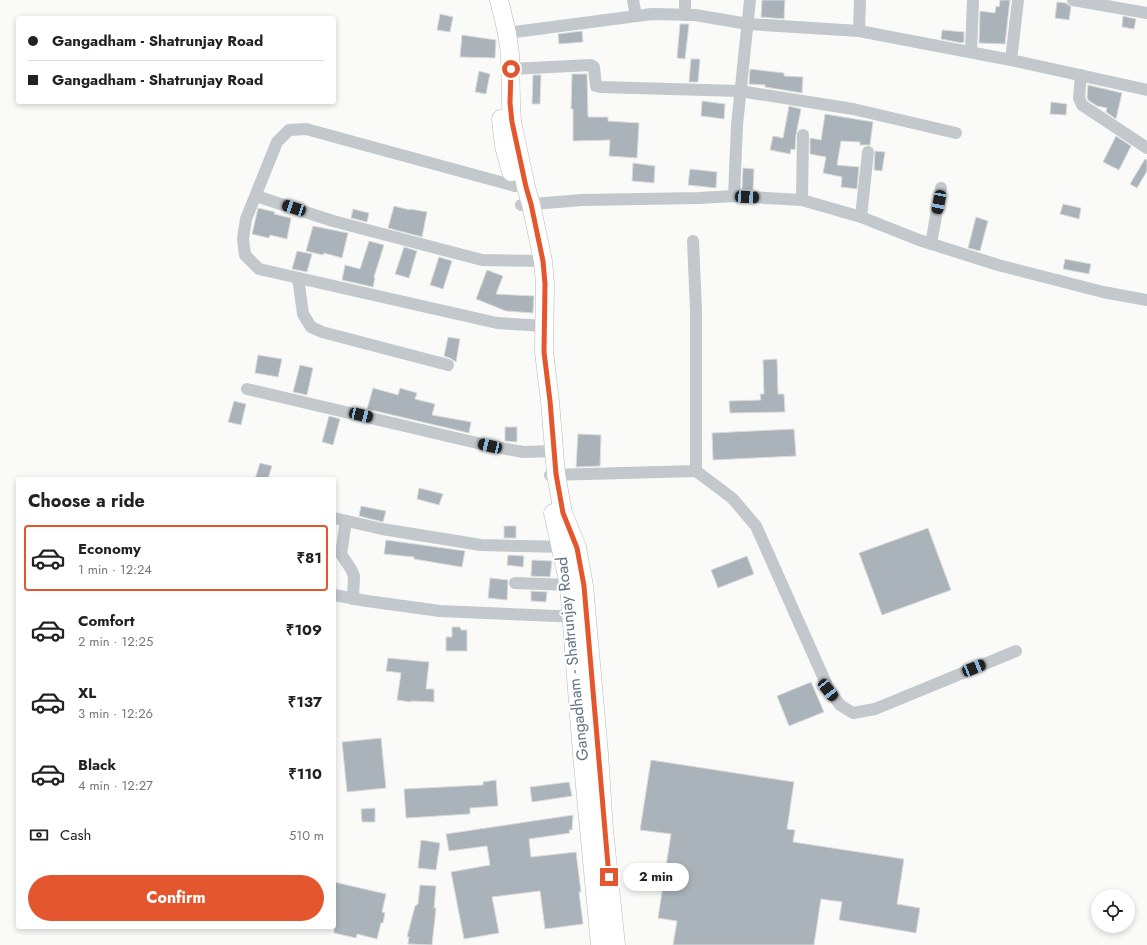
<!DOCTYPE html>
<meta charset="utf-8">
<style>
body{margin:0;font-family:Jost,sans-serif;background:#f2f2f2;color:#222;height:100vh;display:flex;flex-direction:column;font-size:15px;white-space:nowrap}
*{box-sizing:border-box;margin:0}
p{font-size:13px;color:#767676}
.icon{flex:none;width:22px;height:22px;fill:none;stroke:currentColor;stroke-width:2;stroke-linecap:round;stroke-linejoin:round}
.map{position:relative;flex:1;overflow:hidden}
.drawer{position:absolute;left:16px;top:477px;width:320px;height:452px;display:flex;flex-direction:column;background:#fff;border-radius:4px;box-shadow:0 2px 6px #0003}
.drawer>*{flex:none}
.banner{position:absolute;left:16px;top:16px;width:320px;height:88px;border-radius:4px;box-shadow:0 2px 6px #0003;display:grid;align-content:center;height:88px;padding:0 12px;background:#fff}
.controls{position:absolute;left:1091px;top:889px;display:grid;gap:8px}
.controls a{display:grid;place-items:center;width:44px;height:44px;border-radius:50%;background:#fff;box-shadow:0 2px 6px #0003;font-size:20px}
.end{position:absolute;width:18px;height:18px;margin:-9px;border:5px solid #e4572e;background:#fff;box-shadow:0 0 0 2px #fff}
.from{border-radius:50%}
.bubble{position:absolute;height:28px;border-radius:14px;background:#fff;box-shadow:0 2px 6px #0003;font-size:13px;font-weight:700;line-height:28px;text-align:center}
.car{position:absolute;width:12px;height:24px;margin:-12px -6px;border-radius:5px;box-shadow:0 0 3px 1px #0007;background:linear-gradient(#222 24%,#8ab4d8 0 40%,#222 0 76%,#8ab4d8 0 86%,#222 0)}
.banner b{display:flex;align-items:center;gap:14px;height:38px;font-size:15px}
.banner b+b{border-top:1px solid #e0e0e0}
.banner i{width:10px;height:10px;background:#222}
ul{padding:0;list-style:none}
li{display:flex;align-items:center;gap:12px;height:66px;margin:0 8px 6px;padding:0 4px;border:2px solid transparent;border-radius:4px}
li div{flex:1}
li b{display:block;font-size:15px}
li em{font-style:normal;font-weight:700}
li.current{border-color:#e4572e}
li>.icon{width:36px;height:36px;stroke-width:1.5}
h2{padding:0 12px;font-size:18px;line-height:48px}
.pay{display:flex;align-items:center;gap:10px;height:44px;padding:0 12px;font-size:15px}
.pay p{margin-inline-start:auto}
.cta{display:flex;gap:8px;margin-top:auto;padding:8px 12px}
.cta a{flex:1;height:46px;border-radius:24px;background:#e4572e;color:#fff;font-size:16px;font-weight:700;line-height:46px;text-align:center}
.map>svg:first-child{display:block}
.building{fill:#aab3b9;stroke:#dcdcda}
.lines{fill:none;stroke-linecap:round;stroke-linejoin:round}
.primary-casing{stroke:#b5babe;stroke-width:19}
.minor{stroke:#c3c8cc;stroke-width:12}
.primary{stroke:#fff;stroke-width:18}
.route{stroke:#e4572e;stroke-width:5}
.labels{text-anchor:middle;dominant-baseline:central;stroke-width:4;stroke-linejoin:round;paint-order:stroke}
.street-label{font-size:16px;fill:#657683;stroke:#fff}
</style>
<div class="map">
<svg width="1147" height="945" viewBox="0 0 1147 945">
<rect width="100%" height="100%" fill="#fafaf8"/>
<g class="building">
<path d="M 762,0 L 785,0 L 784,19 L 761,17 Z"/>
<path d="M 1000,0 L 1010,0 L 1005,44 L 979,43 L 980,11 L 995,13 L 996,6 L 999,7 Z"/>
<path d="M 1057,2 L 1066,3 L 1071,7 L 1069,20 L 1055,18 Z"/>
<path d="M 440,14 L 453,17 L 450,32 L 437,30 Z"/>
<path d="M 1123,16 L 1136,19 L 1134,29 L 1122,27 Z"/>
<path d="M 680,24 L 689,24 L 685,59 L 677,58 Z"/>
<path d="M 942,30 L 964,32 L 964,42 L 962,43 L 941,39 Z"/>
<path d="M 582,31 L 583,42 L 559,44 L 558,34 Z"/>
<path d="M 462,35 L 496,40 L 495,58 L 460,57 Z"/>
<path d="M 691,59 L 700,59 L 698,82 L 689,82 Z"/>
<path d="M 750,69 L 784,73 L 784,76 L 803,77 L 802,93 L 765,87 L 765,85 L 749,84 Z"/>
<path d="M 479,71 L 490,74 L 486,94 L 475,92 Z"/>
<path d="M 572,74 L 587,74 L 588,117 L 608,117 L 608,121 L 639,123 L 637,158 L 609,156 L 610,140 L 573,141 L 573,109 L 571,109 Z"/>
<path d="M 533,75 L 541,75 L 540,104 L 532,104 Z"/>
<path d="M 1088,85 L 1122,93 L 1116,119 L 1106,112 L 1107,108 L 1097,106 L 1088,100 L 1087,97 Z"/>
<path d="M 702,101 L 725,104 L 724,119 L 701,116 Z"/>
<path d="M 1051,102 L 1067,104 L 1066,115 L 1050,114 Z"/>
<path d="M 789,106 L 801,109 L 796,135 L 795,150 L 791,149 L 790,154 L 770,150 L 773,136 L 783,138 Z"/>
<path d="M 825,114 L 873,122 L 870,145 L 860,145 L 860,142 L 841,141 L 837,165 L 859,167 L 857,189 L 841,187 L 842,177 L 823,173 L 826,157 L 810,154 L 810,138 L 821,140 Z"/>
<path d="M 1116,136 L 1131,146 L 1119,170 L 1103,162 Z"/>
<path d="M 875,151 L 885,152 L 882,171 L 874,170 Z"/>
<path d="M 1145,159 L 1147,160 L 1147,171 L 1137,188 L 1130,184 Z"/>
<path d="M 633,163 L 655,166 L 654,183 L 632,181 Z"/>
<path d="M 743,168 L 754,169 L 753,190 L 742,189 Z"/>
<path d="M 690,169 L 717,172 L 716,188 L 688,185 Z"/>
<path d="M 1063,204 L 1081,208 L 1079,219 L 1060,214 Z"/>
<path d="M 394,206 L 410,210 L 410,209 L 427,212 L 422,237 L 388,228 Z"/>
<path d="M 258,208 L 275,212 L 274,214 L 291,218 L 287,239 L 270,235 L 269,238 L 252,234 Z"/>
<path d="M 353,209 L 369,213 L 367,222 L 351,218 Z"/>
<path d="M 976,217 L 988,221 L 980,251 L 968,248 Z"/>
<path d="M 313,226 L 348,233 L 342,258 L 324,253 L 323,255 L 306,251 Z"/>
<path d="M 369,241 L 384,245 L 374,277 L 375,278 L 373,287 L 342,280 L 345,265 L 360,269 Z"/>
<path d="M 404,247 L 417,251 L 409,278 L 395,274 Z"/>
<path d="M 297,251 L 312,254 L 307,272 L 292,269 Z"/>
<path d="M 439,257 L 452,261 L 443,289 L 430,285 Z"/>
<path d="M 1065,259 L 1091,264 L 1089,274 L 1063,269 Z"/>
<path d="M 487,270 L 503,276 L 496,294 L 534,296 L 533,313 L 506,311 L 476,299 Z"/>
<path d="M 448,337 L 460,339 L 456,362 L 450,358 L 444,356 Z"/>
<path d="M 258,355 L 282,359 L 278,377 L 255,373 Z"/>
<path d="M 777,359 L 778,394 L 784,394 L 785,412 L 730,413 L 729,401 L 761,400 L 760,394 L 764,394 L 763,360 Z"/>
<path d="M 300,365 L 313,368 L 307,395 L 293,392 Z"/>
<path d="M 373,388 L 398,395 L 400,388 L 417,393 L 415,399 L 435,404 L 432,415 L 471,422 L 469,433 L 367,409 Z"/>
<path d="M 234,401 L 246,404 L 241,425 L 228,422 Z"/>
<path d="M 329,416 L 340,419 L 333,445 L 322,442 Z"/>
<path d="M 505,427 L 517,427 L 517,442 L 505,441 Z"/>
<path d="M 794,429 L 796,456 L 713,460 L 712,433 Z"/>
<path d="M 578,434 L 601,435 L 600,466 L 576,467 Z"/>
<path d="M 260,463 L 272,466 L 268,479 L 255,479 Z"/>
<path d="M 419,488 L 443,494 L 439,505 L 417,499 Z"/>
<path d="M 361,506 L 386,511 L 383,522 L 359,516 Z"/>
<rect x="504" y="526" width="12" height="12"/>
<path d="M 928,528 L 951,590 L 882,615 L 859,553 Z"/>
<path d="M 386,540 L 465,551 L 462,567 L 414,559 L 414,557 L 384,554 Z"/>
<path d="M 508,555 L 524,556 L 523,567 L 507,565 Z"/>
<path d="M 747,556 L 754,574 L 718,588 L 711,570 Z"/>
<path d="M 532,560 L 552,561 L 550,577 L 531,576 Z"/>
<path d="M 490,578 L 508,580 L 507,600 L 488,598 Z"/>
<path d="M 531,591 L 547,592 L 546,602 L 531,601 Z"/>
<path d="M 452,627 L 460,627 L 461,630 L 467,630 L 467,651 L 446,651 L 446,637 L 452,637 Z"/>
<path d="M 388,658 L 429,662 L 426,689 L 434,689 L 434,702 L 411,701 L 411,702 L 397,700 L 401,673 L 386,671 Z"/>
<path d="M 811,682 L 824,712 L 789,726 L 777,696 Z"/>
<path d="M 381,738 L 386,788 L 347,792 L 342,742 Z"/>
<path d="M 651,760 L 794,782 L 787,829 L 795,830 L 793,842 L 904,859 L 897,904 L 920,908 L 916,933 L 839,920 L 842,902 L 821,899 L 814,945 L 673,945 L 677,921 L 658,918 L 671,834 L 640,830 Z"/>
<path d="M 496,780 L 498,806 L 470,808 L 470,814 L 406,818 L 404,789 L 483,785 L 483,782 Z"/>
<path d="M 569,782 L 572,796 L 532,802 L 530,787 Z"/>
<path d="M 375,808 L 375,822 L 362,822 L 361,809 Z"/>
<path d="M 573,815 L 572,830 L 569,830 L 570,833 L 529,839 L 531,857 L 576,852 L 581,892 L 579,892 L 583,924 L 545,929 L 540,891 L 492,897 L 499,933 L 464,939 L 451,872 L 490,865 L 487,846 L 449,851 L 446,834 Z"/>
<path d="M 421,840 L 440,843 L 436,870 L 418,868 Z"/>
<path d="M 334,882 L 386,894 L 382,912 L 385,913 L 383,923 L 381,923 L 377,939 L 357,934 L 356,938 L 334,933 Z"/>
<path d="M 420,885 L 436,886 L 434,908 L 436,908 L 432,945 L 408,944 L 409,937 L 407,937 L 415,906 L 418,904 Z"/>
</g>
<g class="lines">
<defs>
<g id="primary">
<path d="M 499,0 L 507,33 L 510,54 L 511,103 L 512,122 L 526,187 L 531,204 L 543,261 L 545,284 L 544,352 L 550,401 L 556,474 L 563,513 L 577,547 L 584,586 L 599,753 L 604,830 L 616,945"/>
<path d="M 501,119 L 504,146 L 511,172"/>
<path d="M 553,513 L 569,585 L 582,754 L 600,945"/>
</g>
</defs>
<use href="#primary" class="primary-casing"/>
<g class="minor">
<path d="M 633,0 L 636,16"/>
<path d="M 685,0 L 685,15"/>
<path d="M 1073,0 L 1147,13"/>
<path d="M 859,31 L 860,0"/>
<path d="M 507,33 L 652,14 L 695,15 L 748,24 L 859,31 L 1011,60 L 1147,90"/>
<path d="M 971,51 L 973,0"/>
<path d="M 1011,60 L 1018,0"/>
<path d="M 511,69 L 591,65 L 594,67 L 596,86 L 600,87 L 740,91 L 853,109 L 956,133"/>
<path d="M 1081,75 L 1079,98 L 1082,105 L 1147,148"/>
<path d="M 515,186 L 306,129 L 289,130 L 277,142 L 246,219 L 243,239 L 245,255 L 259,269 L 497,323 L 545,326"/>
<path d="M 256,196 L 333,221 L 482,260 L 543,261"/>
<path d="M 734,196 L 737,125 L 750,0"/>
<path d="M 802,200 L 803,135"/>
<path d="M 521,205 L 582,200 L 699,198 L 734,196 L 802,200 L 861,217 L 919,240 L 998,265 L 1103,292 L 1147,300"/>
<path d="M 861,217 L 868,152"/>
<path d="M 931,244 L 941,188"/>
<path d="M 298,278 L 303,314 L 311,327 L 322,332 L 448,365"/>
<path d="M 247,389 L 490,446 L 523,452 L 554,451"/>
<path d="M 696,471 L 732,498 L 756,526 L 829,690 L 840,705 L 853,713 L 875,709 L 1016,651"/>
<path d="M 550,475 L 696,471 L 696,310 L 693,241"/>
<path d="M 334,518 L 382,529 L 481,545 L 567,547"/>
<path d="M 346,521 L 341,554 L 351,569 L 354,576 L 353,599"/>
<path d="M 515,583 L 569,585"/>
<path d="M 334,595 L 367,601 L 440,611 L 579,617"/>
</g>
<use href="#primary" class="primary"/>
</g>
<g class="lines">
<path class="route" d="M 511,69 L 510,103 L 512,122 L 526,187 L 531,204 L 543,261 L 545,284 L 544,352 L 550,401 L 556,474 L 563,513 L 577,548 L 584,586 L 609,877"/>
</g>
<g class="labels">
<g class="street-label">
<text transform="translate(572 659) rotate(-96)">Gangadham - Shatrunjay Road</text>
</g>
</g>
</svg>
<div class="controls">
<a><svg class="icon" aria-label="locate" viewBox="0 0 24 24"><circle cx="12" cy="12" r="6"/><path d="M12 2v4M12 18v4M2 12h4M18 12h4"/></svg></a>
</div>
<i class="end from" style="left:511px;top:69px"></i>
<i class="end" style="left:609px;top:877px"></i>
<div class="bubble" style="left:623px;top:863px;width:66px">2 min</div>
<i class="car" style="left:747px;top:197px;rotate:93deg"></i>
<i class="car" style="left:939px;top:202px;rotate:191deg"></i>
<i class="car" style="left:294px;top:208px;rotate:288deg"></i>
<i class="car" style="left:361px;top:415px;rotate:103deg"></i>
<i class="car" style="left:490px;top:446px;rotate:283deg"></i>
<i class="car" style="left:974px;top:668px;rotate:68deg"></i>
<i class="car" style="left:828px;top:690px;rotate:142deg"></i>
<div class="banner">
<b><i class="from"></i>Gangadham - Shatrunjay Road</b>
<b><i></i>Gangadham - Shatrunjay Road</b>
</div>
<section class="drawer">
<h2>Choose a ride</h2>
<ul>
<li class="current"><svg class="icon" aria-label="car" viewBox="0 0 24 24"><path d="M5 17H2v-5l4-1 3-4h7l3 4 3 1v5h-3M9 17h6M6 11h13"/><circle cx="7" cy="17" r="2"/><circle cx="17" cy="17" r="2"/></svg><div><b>Economy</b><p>1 min · 12:24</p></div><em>₹81</em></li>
<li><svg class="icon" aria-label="car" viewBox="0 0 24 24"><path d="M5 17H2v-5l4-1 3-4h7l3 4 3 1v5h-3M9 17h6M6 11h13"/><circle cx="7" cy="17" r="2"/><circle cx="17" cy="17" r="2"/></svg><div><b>Comfort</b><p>2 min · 12:25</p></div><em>₹109</em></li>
<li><svg class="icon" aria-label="car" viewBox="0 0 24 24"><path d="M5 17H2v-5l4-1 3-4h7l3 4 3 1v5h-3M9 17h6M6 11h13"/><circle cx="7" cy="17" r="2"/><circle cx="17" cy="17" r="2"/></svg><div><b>XL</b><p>3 min · 12:26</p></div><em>₹137</em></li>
<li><svg class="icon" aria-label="car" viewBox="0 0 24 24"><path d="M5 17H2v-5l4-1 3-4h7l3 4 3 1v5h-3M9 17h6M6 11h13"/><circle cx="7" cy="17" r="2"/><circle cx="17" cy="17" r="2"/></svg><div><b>Black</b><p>4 min · 12:27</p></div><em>₹110</em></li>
</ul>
<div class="pay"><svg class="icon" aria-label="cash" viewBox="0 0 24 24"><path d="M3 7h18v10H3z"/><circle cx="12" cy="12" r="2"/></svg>Cash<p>510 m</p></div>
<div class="cta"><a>Confirm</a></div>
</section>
</div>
